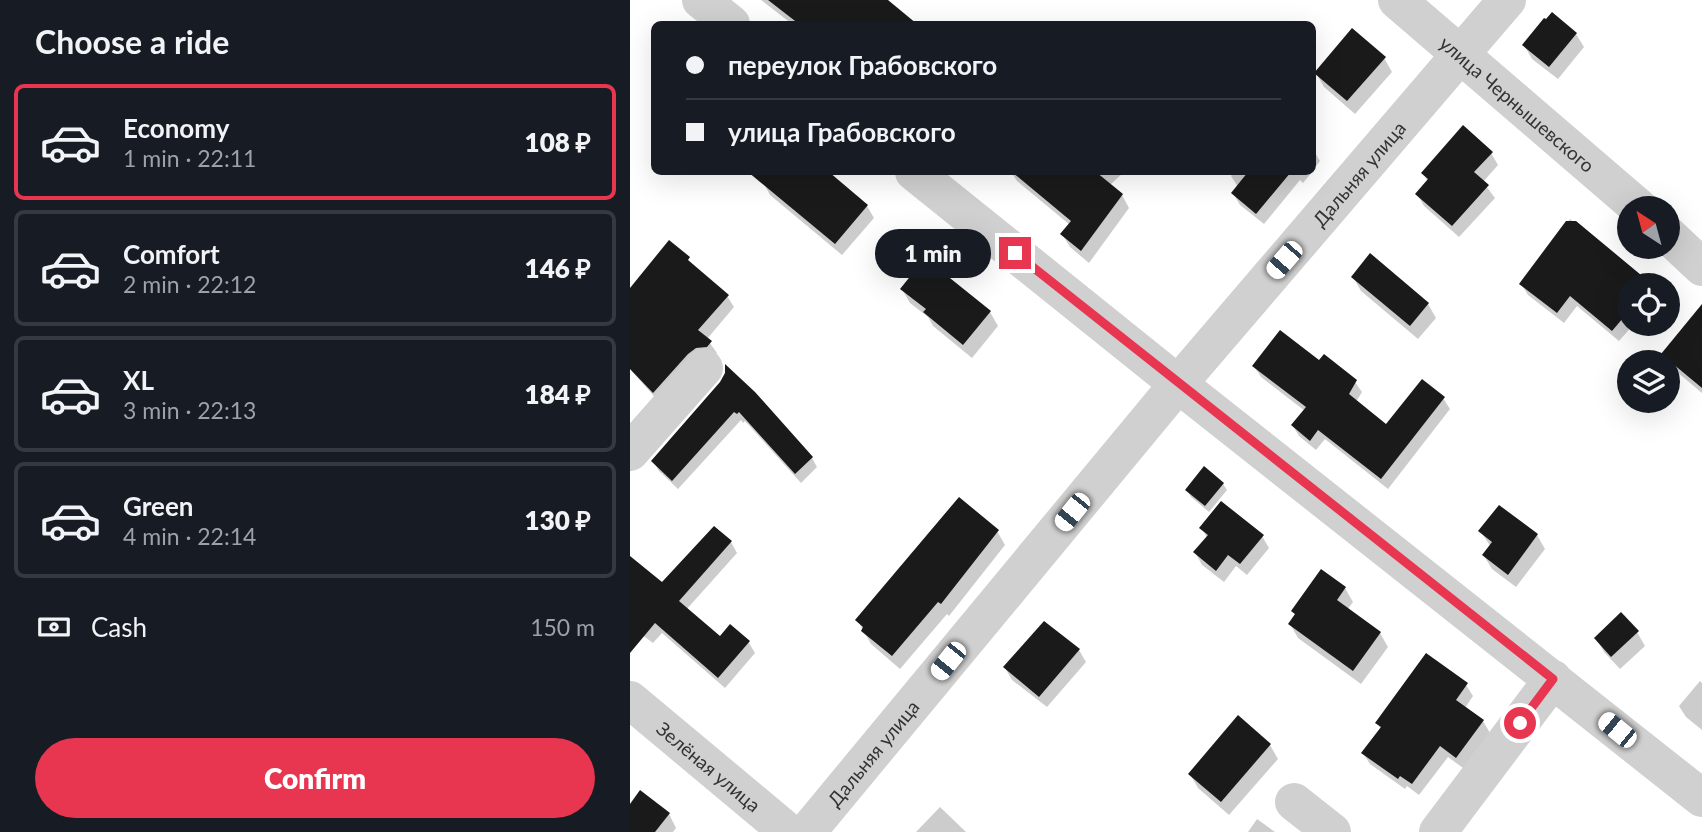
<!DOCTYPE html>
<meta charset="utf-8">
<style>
body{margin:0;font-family:Lato,sans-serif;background:#20242c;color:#f1f3f6;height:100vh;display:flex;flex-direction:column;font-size:26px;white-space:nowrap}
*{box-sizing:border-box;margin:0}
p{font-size:23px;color:#9ea1a6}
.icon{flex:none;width:38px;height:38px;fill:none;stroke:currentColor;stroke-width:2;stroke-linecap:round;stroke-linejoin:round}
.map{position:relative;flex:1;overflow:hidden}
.details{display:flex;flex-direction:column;background:#171b24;width:630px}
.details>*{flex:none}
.guide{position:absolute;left:21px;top:21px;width:665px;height:154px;border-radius:10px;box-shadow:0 7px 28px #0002;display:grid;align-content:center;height:154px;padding:0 35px;background:#171b24}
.needle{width:46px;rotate:324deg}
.tools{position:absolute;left:987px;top:196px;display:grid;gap:14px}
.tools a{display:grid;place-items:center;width:63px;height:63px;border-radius:50%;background:#171b24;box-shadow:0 7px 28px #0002;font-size:35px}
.end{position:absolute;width:32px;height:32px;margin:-16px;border:9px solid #e83650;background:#fff;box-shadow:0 0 0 4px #fff}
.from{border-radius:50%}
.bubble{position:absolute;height:49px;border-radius:24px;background:#171b24;box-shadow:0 7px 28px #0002;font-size:23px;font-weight:800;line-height:49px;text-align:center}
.car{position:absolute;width:21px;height:42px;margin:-21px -10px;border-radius:9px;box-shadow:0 0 5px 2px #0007;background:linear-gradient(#fff 24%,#345 0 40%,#fff 0 76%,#345 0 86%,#fff 0)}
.guide b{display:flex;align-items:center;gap:24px;height:66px;font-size:26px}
.guide b+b{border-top:2px solid #363941}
.guide i{width:18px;height:18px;background:#f1f3f6}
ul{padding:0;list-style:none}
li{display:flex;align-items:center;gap:21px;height:116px;margin:0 14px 10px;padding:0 21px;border:4px solid #363941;border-radius:10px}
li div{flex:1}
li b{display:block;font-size:26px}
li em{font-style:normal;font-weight:800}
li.on{border-color:#e83650}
li>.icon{width:63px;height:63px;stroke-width:1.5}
h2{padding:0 35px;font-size:32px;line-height:84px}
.pay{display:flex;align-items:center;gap:18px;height:77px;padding:0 35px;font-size:26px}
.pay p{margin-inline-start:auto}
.primary-button{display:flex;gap:14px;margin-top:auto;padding:14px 35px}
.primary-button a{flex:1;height:80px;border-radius:42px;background:#e83650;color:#fff;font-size:28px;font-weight:800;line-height:80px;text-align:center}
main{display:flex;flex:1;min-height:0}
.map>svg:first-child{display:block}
.shadow{fill:#0003}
.building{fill:#1a1a1a}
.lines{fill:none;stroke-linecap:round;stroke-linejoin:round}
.minor{stroke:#d0d0d0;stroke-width:38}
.route{stroke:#e83650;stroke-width:9}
.labels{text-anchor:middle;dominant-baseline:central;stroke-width:7;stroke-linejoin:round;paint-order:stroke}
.street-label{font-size:19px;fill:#333;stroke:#fff}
</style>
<main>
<section class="details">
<h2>Choose a ride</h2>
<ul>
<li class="on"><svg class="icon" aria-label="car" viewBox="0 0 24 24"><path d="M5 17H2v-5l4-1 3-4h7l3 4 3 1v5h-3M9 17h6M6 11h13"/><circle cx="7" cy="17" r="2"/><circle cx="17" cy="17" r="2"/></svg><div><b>Economy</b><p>1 min · 22:11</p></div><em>108 ₽</em></li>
<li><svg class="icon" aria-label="car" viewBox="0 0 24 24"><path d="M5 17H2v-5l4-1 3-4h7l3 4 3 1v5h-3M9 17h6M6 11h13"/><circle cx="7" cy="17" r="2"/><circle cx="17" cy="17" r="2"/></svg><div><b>Comfort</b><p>2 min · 22:12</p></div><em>146 ₽</em></li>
<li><svg class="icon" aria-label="car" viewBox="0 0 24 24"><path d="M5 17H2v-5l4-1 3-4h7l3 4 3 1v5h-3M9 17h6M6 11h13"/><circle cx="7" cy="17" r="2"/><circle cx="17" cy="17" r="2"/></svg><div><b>XL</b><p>3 min · 22:13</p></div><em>184 ₽</em></li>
<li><svg class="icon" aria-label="car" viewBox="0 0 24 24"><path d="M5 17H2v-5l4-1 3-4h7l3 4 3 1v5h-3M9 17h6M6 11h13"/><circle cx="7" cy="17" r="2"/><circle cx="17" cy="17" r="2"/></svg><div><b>Green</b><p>4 min · 22:14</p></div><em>130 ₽</em></li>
</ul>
<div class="pay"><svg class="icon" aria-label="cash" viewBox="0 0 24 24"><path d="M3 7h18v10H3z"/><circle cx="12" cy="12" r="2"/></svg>Cash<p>150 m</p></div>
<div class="primary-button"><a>Confirm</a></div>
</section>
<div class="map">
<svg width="1072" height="832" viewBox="0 0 1072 832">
<rect width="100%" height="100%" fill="#fff"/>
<g class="shadow">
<path d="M 131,0 L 256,0 L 285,24 L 194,24 L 184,15 L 176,24 L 162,24 Z"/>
<path d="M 946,34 L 954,47 L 928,79 L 902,59 L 894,45 Z"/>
<path d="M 754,58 L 762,72 L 725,114 L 694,87 L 686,73 Z"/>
<path d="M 682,148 L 690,161 L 682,171 Z"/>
<path d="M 861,153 L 868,165 L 853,182 L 865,198 L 829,237 L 794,206 L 787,194 L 798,182 L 793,173 Z"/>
<path d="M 128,172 L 193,172 L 237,206 L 244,218 L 212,255 L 140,195 L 133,182 L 137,178 Z"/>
<path d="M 381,172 L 494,172 L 480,185 L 492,195 L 499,208 L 459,263 L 440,247 L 432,234 L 440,225 L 387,181 Z"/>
<path d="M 604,172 L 682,172 L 673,183 L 670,180 L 634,224 L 610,205 L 603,193 L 608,187 L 601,176 Z"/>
<path d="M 940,219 L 1022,285 L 999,285 L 999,324 L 1004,324 L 989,341 L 947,306 L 934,323 L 898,295 L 891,284 Z"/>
<path d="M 39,243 L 97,296 L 104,307 L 77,339 L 87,353 L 30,403 L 0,369 L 0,291 Z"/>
<path d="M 740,256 L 798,304 L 806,318 L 788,339 L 731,291 L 723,277 Z"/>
<path d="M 296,260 L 360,312 L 368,326 L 342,358 L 303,326 L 298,317 L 280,303 L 272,289 Z"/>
<path d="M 1072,332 L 1072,393 L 1040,366 L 1033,354 Z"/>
<path d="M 690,363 L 725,382 L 732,392 L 726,402 L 756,427 L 813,398 L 820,409 L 758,489 L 695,439 L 686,450 L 669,436 L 663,426 L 675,411 L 631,377 L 624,366 Z"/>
<path d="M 92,383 L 182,458 L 187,467 L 171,483 L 115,421 L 113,423 L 111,420 L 48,489 L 29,471 L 23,461 Z"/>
<path d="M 593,484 L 597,490 L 579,512 L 561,497 L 557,490 Z"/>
<path d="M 572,528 L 632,536 L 639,548 L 617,575 L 606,566 L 594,582 L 572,565 L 565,552 L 577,538 Z"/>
<path d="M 367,531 L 375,545 L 319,616 L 317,614 L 270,669 L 241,644 L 228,621 Z"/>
<path d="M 850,531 L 907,535 L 915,549 L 886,587 L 862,569 L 854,556 L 861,547 Z"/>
<path d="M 101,542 L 107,553 L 56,610 L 90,639 L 100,626 L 119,643 L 125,653 L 95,688 L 32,633 L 23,643 L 0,626 L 0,558 L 32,584 Z"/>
<path d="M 715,588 L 723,602 L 717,610 L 750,633 L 758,647 L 731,684 L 668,638 L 660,624 L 666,616 L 663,612 Z"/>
<path d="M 1007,632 L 1015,646 L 990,669 L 974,652 L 966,638 Z"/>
<path d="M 449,650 L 456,662 L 417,707 L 382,680 L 375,668 Z"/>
<path d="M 1070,681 L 1072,683 L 1072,730 L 1056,717 L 1049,706 Z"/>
<path d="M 836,685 L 843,696 L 835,708 L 853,721 L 860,733 L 833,768 L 818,757 L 789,795 L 777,786 L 775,789 L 740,764 L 733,753 L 751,729 L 747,723 Z"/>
<path d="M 640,745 L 648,759 L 599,815 L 568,788 L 560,774 Z"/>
<path d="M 0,807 L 39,814 L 46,828 L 43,832 L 0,832 Z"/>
<path d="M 310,807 L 336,832 L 286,832 Z"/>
<path d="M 627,819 L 645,832 L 618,832 Z"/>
</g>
<g class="building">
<path d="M 138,0 L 258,0 L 287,24 L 169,24 Z"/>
<path d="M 922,12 L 947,33 L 919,67 L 892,45 L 914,18 L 916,19 Z"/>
<path d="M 722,28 L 756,57 L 717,101 L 684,73 Z"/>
<path d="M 833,125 L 863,152 L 844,172 L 859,185 L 822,226 L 785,194 L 798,179 L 791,173 Z"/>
<path d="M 118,172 L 199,172 L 238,205 L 205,244 Z"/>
<path d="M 382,172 L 466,172 L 493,194 L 451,251 L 430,234 L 441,221 Z"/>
<path d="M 618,172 L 661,172 L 626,214 L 601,193 Z"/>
<path d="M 936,221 L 946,221 L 1023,285 L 999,285 L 999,311 L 982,331 L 940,296 L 927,313 L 889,284 Z"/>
<path d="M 39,240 L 60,257 L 58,260 L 99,295 L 68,330 L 82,341 L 77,347 L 66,348 L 58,354 L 23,393 L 0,369 L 0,288 Z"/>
<path d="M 740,253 L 799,303 L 780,326 L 721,277 Z"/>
<path d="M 295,258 L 361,311 L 333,345 L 293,312 L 296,309 L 270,289 Z"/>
<path d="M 1072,304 L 1072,388 L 1031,354 Z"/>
<path d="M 650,330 L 689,360 L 694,354 L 727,380 L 719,394 L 756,424 L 792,379 L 815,397 L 751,479 L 688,430 L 680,441 L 661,425 L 676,407 L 622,366 Z"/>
<path d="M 95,364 L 125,392 L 183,457 L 165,474 L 109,412 L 107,414 L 104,412 L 42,481 L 21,461 L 90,382 L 95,373 Z"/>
<path d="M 574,466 L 594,483 L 575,506 L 555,490 Z"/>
<path d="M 329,497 L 369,530 L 311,604 L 308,602 L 262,656 L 231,631 L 233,627 L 225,620 Z"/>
<path d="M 591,501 L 634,535 L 610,564 L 598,555 L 586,571 L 563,552 L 578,535 L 569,528 Z"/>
<path d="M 869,505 L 908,534 L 878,575 L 852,555 L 862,542 L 848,531 Z"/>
<path d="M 84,526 L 102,541 L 49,601 L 90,636 L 100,624 L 120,641 L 88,678 L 25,623 L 0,653 L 0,556 L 32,582 Z"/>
<path d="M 691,569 L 716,587 L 707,600 L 751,632 L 723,671 L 658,624 L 665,614 L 661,611 Z"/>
<path d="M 991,612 L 1009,631 L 981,657 L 964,638 Z"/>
<path d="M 414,621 L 450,649 L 409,697 L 373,667 Z"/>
<path d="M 796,653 L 838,683 L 826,700 L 854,720 L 826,758 L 810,746 L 782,784 L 770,776 L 768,779 L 731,753 L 751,727 L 745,723 Z"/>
<path d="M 608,715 L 641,744 L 591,802 L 558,774 Z"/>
<path d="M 10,790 L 40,813 L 25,832 L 0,832 L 0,804 Z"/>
</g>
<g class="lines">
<g class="minor">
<path d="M 71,0 L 101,24"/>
<path id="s1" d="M 767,0 L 1009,208"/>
<path d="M 284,172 L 548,384 L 1072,798"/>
<path d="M 1038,235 L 1072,267"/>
<path d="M 0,452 L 74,368"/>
<path id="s2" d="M 0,700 L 158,832"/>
<path d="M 664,802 L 702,832"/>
<path id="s3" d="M 177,832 L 548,384 L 877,0"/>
<path d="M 808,832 L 923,679"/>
</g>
</g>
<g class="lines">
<path class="route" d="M 385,253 L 923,679 L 890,723"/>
</g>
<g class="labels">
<g class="street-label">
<text stroke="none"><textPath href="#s1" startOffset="159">улица Чернышевского</textPath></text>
<text stroke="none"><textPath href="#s3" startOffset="859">Дальняя улица</textPath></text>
<text stroke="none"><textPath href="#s3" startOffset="103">Дальняя улица</textPath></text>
<text stroke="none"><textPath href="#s2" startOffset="103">Зелёная улица</textPath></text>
</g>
</g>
</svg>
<div class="tools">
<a><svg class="needle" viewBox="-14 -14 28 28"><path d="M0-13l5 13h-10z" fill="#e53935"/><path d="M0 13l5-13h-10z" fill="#9ea1a6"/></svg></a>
<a><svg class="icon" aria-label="locate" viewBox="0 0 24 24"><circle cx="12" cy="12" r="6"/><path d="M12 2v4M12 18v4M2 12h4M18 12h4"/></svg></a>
<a><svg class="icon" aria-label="layers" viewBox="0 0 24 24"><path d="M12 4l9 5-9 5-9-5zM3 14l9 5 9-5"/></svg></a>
</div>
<i class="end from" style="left:890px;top:723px"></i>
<i class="end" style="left:385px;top:253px"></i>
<div class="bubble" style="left:245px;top:229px;width:116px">1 min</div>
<i class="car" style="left:654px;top:260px;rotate:221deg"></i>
<i class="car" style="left:442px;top:512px;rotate:219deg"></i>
<i class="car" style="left:318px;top:661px;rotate:219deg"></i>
<i class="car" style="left:987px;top:730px;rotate:309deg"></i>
<div class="guide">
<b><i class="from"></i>переулок Грабовского</b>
<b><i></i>улица Грабовского</b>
</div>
</div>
</main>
